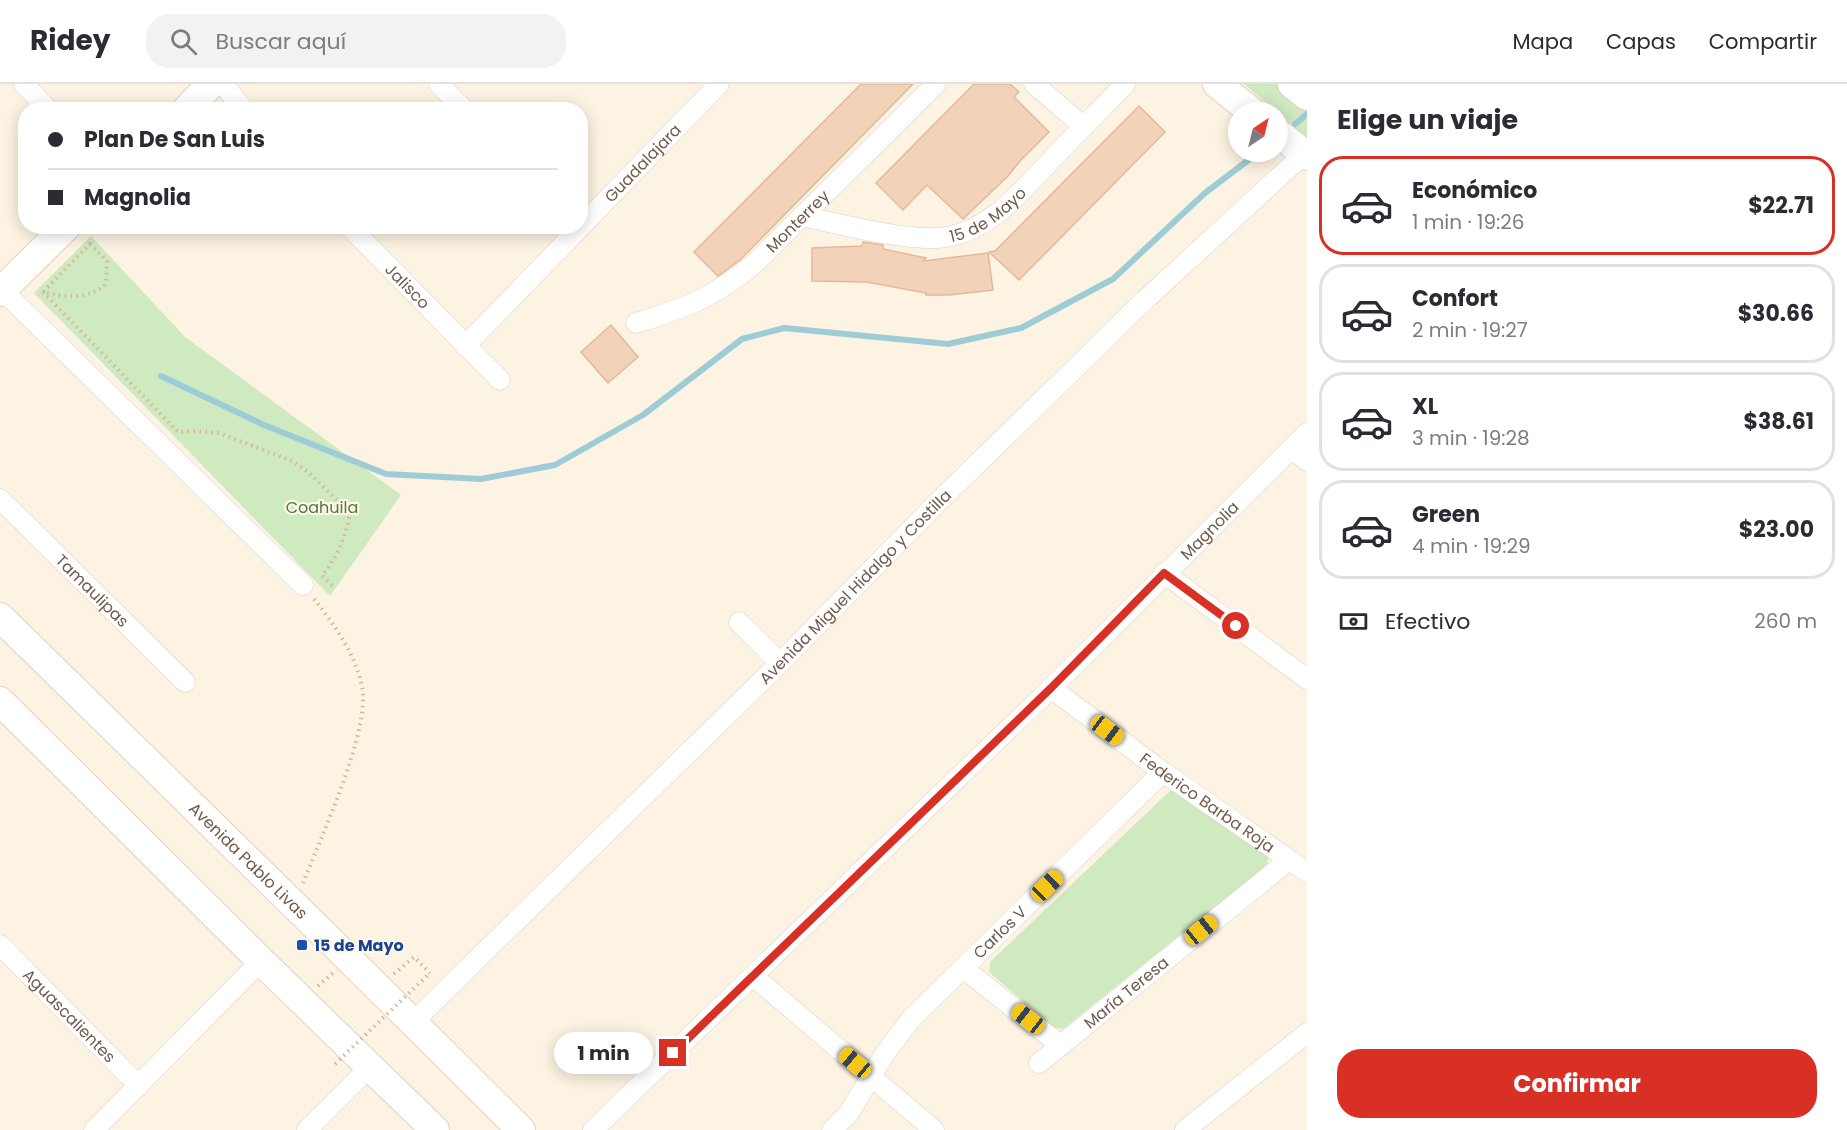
<!DOCTYPE html>
<html lang="es">
<meta charset="utf-8">
<style>
body{margin:0;font-family:Poppins,sans-serif;background:#f2f2f3;color:#2b2b33;height:100vh;display:flex;flex-direction:column;font-size:22px;white-space:nowrap}
*{box-sizing:border-box;margin:0}
p{font-size:20px;color:#7c7c81}
.icon{flex:none;width:33px;height:33px;fill:none;stroke:currentColor;stroke-width:2;stroke-linecap:round;stroke-linejoin:round}
.map{position:relative;flex:1;overflow:hidden}
.side{display:flex;flex-direction:column;background:#fff;width:540px}
.side>*{flex:none}
.guide{position:absolute;left:18px;top:18px;width:570px;height:132px;border-radius:24px;box-shadow:0 3px 15px #0003;display:grid;align-content:center;height:132px;padding:0 30px;background:#fff}
.needle{width:39px;rotate:35deg}
.fabs{position:absolute;left:1228px;top:18px;display:grid;gap:12px}
.fabs a{display:grid;place-items:center;width:60px;height:60px;border-radius:50%;background:#fff;box-shadow:0 3px 15px #0003;font-size:30px}
.end{position:absolute;width:27px;height:27px;margin:-14px;border:8px solid #d93025;background:#fff;box-shadow:0 0 0 3px #fff}
.from{border-radius:50%}
.bubble{position:absolute;height:42px;border-radius:21px;background:#fff;box-shadow:0 3px 15px #0003;font-size:20px;font-weight:700;line-height:42px;text-align:center}
.car{position:absolute;width:18px;height:36px;margin:-18px -9px;border-radius:8px;box-shadow:0 0 4px 2px #0007;background:linear-gradient(#f5c518 24%,#345 0 40%,#f5c518 0 76%,#345 0 86%,#f5c518 0)}
.guide b{display:flex;align-items:center;gap:21px;height:57px;font-size:22px}
.guide b+b{border-top:2px solid #e1e1e2}
.guide i{width:15px;height:15px;background:#2b2b33}
ul{padding:0;list-style:none}
li{display:flex;align-items:center;gap:18px;height:99px;margin:0 12px 9px;padding:0 18px;border:3px solid #e1e1e2;border-radius:24px}
li div{flex:1}
li b{display:block;font-size:22px}
li em{font-style:normal;font-weight:700}
li.on{border-color:#d93025}
li>.icon{width:54px;height:54px;stroke-width:1.5}
h2{padding:0 30px;font-size:27px;line-height:72px}
.pay{display:flex;align-items:center;gap:15px;height:66px;padding:0 30px;font-size:22px}
.pay p{margin-inline-start:auto}
.button{display:flex;gap:12px;margin-top:auto;padding:12px 30px}
.button a{flex:1;height:69px;border-radius:24px;background:#d93025;color:#fff;font-size:24px;font-weight:700;line-height:69px;text-align:center}
header{display:flex;align-items:center;gap:36px;box-sizing:border-box;height:84px;padding:0 30px;background:#fff;border-bottom:2px solid #e1e1e2}
header strong{font-size:28px}
nav{display:flex;gap:33px;margin-inline-start:auto;font-size:21px}
.search{width:420px;height:54px;background:#f2f2f3;display:flex;align-items:center;gap:15px;box-sizing:border-box;padding:0 21px;border-radius:24px;color:#7c7c81;font-size:22px}
main{display:flex;flex:1;min-height:0}
.map>svg:first-child{display:block}
.green{fill:#cfe9c0}
.lines{fill:none;stroke-linecap:round;stroke-linejoin:round}
.stream{stroke:#9dccd7;stroke-width:6}
.building{fill:#f2d2b9;stroke:#e4b99a;stroke-width:1.5}
.street-casing{stroke:#e0cfbe;stroke-width:21}
.secondary-casing{stroke:#e5d1bc;stroke-width:30}
.path{stroke:#d6b59d;stroke-width:4;stroke-dasharray:1.5 4.5;stroke-linecap:butt}
.street{stroke:#fff;stroke-width:20}
.secondary{stroke:#fff;stroke-width:28}
.path-bridge{stroke:#d6b59d;stroke-width:4;stroke-dasharray:1.5 4.5;stroke-linecap:butt}
.route{stroke:#d93025;stroke-width:8}
.transit-dot{fill:#1a4fb4;stroke:#fff7e8;stroke-width:2}
.labels{text-anchor:middle;dominant-baseline:central;stroke-width:4.5;stroke-linejoin:round;paint-order:stroke}
.street-label{font-size:16px;fill:#735a48;stroke:#fff7e8}
.park-label{font-size:16px;fill:#4f7941;stroke:#fff7e8}
.transit-label{font-size:16px;font-weight:bold;fill:#164399;stroke:#fff7e8;text-anchor:start}
</style>
<header>
<strong>Ridey</strong>
<div class="search"><svg class="icon" aria-label="search" viewBox="0 0 24 24"><circle cx="10" cy="10" r="6"/><path d="M15 15l6 6"/></svg>Buscar aquí</div>
<nav><a>Mapa</a><a>Capas</a><a>Compartir</a></nav>
</header>
<main>
<div class="map">
<svg width="1307" height="1046" viewBox="0 0 1307 1046">
<rect width="100%" height="100%" fill="#fcf3e2"/>
<g class="green">
<path d="M 1244,0 L 1283,0 L 1307,21 L 1307,54 Z"/>
<path d="M 91,152 L 185,253 L 401,411 L 330,512 L 34,209 Z"/>
<path d="M 1171,706 L 1184,707 L 1269,766 L 1267,781 L 1063,945 L 1053,943 L 989,888 L 990,878 Z"/>
</g>
<g class="lines">
<g class="stream">
<path d="M 1295,40 L 1307,30"/>
<path d="M 161,292 L 264,341 L 386,390 L 481,395 L 555,381 L 643,331 L 742,255 L 784,244 L 948,260 L 1021,244 L 1113,195 L 1205,109 L 1259,68"/>
</g>
</g>
<g class="building">
<path d="M 861,0 L 913,0 L 740,176 L 718,192 L 694,168 Z"/>
<path d="M 974,0 L 1010,0 L 1019,8 L 1014,13 L 1049,48 L 1020,77 L 1008,92 L 963,135 L 927,101 L 903,126 L 876,99 Z"/>
<path d="M 1139,22 L 1165,48 L 1019,196 L 989,168 L 995,167 Z"/>
<path d="M 863,158 L 883,161 L 883,165 L 926,174 L 923,177 L 988,169 L 993,206 L 949,211 L 926,211 L 926,209 L 867,198 L 812,197 L 812,164 L 862,162 Z"/>
<path d="M 611,241 L 638,273 L 608,299 L 581,268 Z"/>
</g>
<g class="lines">
<defs>
<g id="street">
<path d="M 24,0 L 48,26"/>
<path d="M 223,0 L 244,26"/>
<path d="M 439,0 L 464,26"/>
<path d="M 1034,0 L 1084,43"/>
<path id="s1" d="M 802,132 C 840,140 910,159 947,153 C 993,145 1024,104 1055,72 C 1078,48 1102,24 1125,0"/>
<path id="s2" d="M 349,142 L 500,296"/>
<path d="M 0,204 L 303,501"/>
<path id="s3" d="M 636,239 C 684,225 716,212 755,179 L 936,0"/>
<path id="s4" d="M 465,262 L 719,0"/>
<path d="M 1292,364 L 1307,377"/>
<path id="s5" d="M 0,415 L 185,598"/>
<path d="M 1164,489 L 1307,595"/>
<path d="M 739,538 L 780,579"/>
<path id="s6" d="M 1051,604 L 1163,688 L 1307,788"/>
<path id="s7" d="M 0,861 L 139,1002"/>
<path d="M 963,884 L 1060,961"/>
<path d="M 753,892 L 934,1046"/>
<path id="s8" d="M 412,939 L 780,579 L 934,422 L 1145,216 L 1304,70"/>
<path id="s9" d="M 1039,979 L 1289,776"/>
<path d="M 94,1046 L 261,877"/>
<path d="M 307,1046 L 370,983"/>
<path id="s10" d="M 593,1046 L 1051,604 L 1307,349"/>
<path id="s11" d="M 832,1046 L 849,1029 L 886,968 L 911,935 L 1163,688"/>
<path d="M 1185,1046 L 1307,949"/>
</g>
<g id="secondary">
<path d="M 1217,0 L 1252,28"/>
<path d="M 1292,0 L 1307,12"/>
<path d="M 186,26 L 211,0"/>
<path d="M 1278,49 L 1307,72"/>
<path d="M 0,208 L 67,142"/>
<path id="s12" d="M 0,533 L 346,872 L 521,1046"/>
<path d="M 0,617 L 261,877 L 435,1046"/>
</g>
</defs>
<use href="#street" class="street-casing"/>
<use href="#secondary" class="secondary-casing"/>
<g class="path">
<path d="M 90,160 L 107,177 L 106,197 L 104,203 C 82,215 67,214 43,208 Z"/>
<path d="M 43,208 L 178,348 L 197,347 L 219,349 L 292,377 L 307,387 L 350,429 C 346,453 337,473 322,492 L 335,504"/>
<path d="M 303,799 C 320,755 371,646 362,603 C 356,571 334,540 314,515"/>
<path d="M 394,890 L 414,873 L 430,889"/>
<path d="M 318,902 L 333,889"/>
</g>
<use href="#street" class="street"/>
<use href="#secondary" class="secondary"/>
<path class="path-bridge" d="M 335,980 L 430,889"/>
</g>
<g class="lines">
<path class="route" d="M 673,969 L 1051,604 L 1164,489 L 1236,542"/>
</g>
<rect class="transit-dot" x="296" y="855" width="12" height="12" rx="3"/>
<g class="labels">
<g class="street-label">
<text stroke="none"><textPath href="#s4" startOffset="255">Guadalajara</textPath></text>
<text stroke="none"><textPath href="#s1" startOffset="194">15 de Mayo</textPath></text>
<text stroke="none"><textPath href="#s3" startOffset="194">Monterrey</textPath></text>
<text stroke="none"><textPath href="#s2" startOffset="84">Jalisco</textPath></text>
<text stroke="none"><textPath href="#s10" startOffset="860">Magnolia</textPath></text>
<text stroke="none"><textPath href="#s8" startOffset="622">Avenida Miguel Hidalgo y Costilla</textPath></text>
<text stroke="none"><textPath href="#s5" startOffset="130">Tamaulipas</textPath></text>
<text stroke="none"><textPath href="#s6" startOffset="194">Federico Barba Roja</textPath></text>
<text stroke="none"><textPath href="#s12" startOffset="348">Avenida Pablo Livas</textPath></text>
<text stroke="none"><textPath href="#s11" startOffset="261">Carlos V</textPath></text>
<text stroke="none"><textPath href="#s9" startOffset="112">María Teresa</textPath></text>
<text stroke="none"><textPath href="#s7" startOffset="99">Aguascalientes</textPath></text>
</g>
<g class="park-label">
<text x="322" y="423">Coahuila</text>
</g>
<g class="transit-label">
<text x="314" y="861">15 de Mayo</text>
</g>
</g>
</svg>
<div class="fabs">
<a><svg class="needle" viewBox="-14 -14 28 28"><path d="M0-13l5 13h-10z" fill="#e53935"/><path d="M0 13l5-13h-10z" fill="#7c7c81"/></svg></a>
</div>
<i class="end from" style="left:1236px;top:542px"></i>
<i class="end" style="left:673px;top:969px"></i>
<div class="bubble" style="left:554px;top:948px;width:99px">1 min</div>
<i class="car" style="left:1107px;top:646px;rotate:127deg"></i>
<i class="car" style="left:1047px;top:802px;rotate:46deg"></i>
<i class="car" style="left:1201px;top:846px;rotate:51deg"></i>
<i class="car" style="left:1028px;top:935px;rotate:308deg"></i>
<i class="car" style="left:855px;top:979px;rotate:310deg"></i>
<div class="guide">
<b><i class="from"></i>Plan De San Luis</b>
<b><i></i>Magnolia</b>
</div>
</div>
<section class="side">
<h2>Elige un viaje</h2>
<ul>
<li class="on"><svg class="icon" aria-label="car" viewBox="0 0 24 24"><path d="M5 17H2v-5l4-1 3-4h7l3 4 3 1v5h-3M9 17h6M6 11h13"/><circle cx="7" cy="17" r="2"/><circle cx="17" cy="17" r="2"/></svg><div><b>Económico</b><p>1 min · 19:26</p></div><em>$22.71</em></li>
<li><svg class="icon" aria-label="car" viewBox="0 0 24 24"><path d="M5 17H2v-5l4-1 3-4h7l3 4 3 1v5h-3M9 17h6M6 11h13"/><circle cx="7" cy="17" r="2"/><circle cx="17" cy="17" r="2"/></svg><div><b>Confort</b><p>2 min · 19:27</p></div><em>$30.66</em></li>
<li><svg class="icon" aria-label="car" viewBox="0 0 24 24"><path d="M5 17H2v-5l4-1 3-4h7l3 4 3 1v5h-3M9 17h6M6 11h13"/><circle cx="7" cy="17" r="2"/><circle cx="17" cy="17" r="2"/></svg><div><b>XL</b><p>3 min · 19:28</p></div><em>$38.61</em></li>
<li><svg class="icon" aria-label="car" viewBox="0 0 24 24"><path d="M5 17H2v-5l4-1 3-4h7l3 4 3 1v5h-3M9 17h6M6 11h13"/><circle cx="7" cy="17" r="2"/><circle cx="17" cy="17" r="2"/></svg><div><b>Green</b><p>4 min · 19:29</p></div><em>$23.00</em></li>
</ul>
<div class="pay"><svg class="icon" aria-label="cash" viewBox="0 0 24 24"><path d="M3 7h18v10H3z"/><circle cx="12" cy="12" r="2"/></svg>Efectivo<p>260 m</p></div>
<div class="button"><a>Confirmar</a></div>
</section>
</main>
